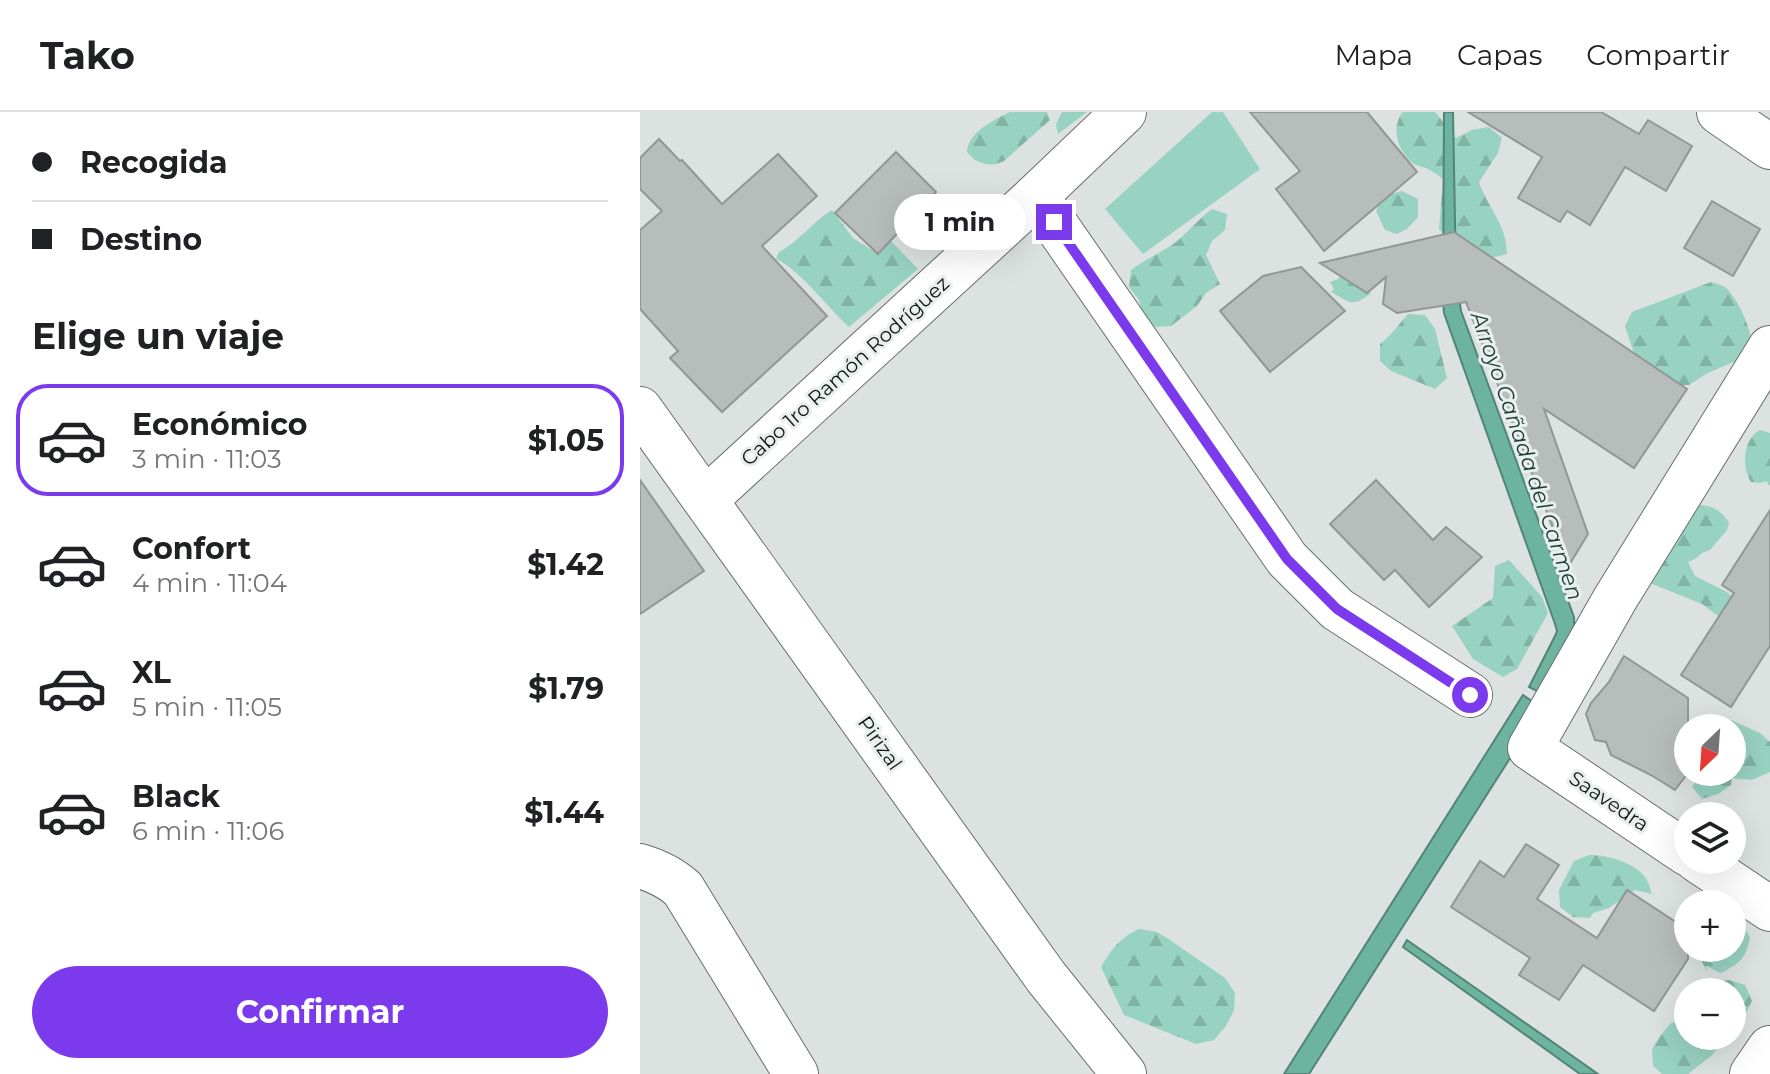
<!DOCTYPE html>
<html lang="es">
<meta charset="utf-8">
<style>
body{margin:0;font-family:Montserrat,sans-serif;background:#f2f2f2;color:#202124;height:100vh;display:flex;flex-direction:column;font-size:30px;white-space:nowrap}
*{box-sizing:border-box;margin:0}
p{font-size:26px;color:#757577}
.icon{flex:none;width:44px;height:44px;fill:none;stroke:currentColor;stroke-width:2;stroke-linecap:round;stroke-linejoin:round}
.map{position:relative;flex:1;overflow:hidden}
.drawer{display:flex;flex-direction:column;background:#fff;width:640px}
.drawer>*{flex:none}
.banner{display:grid;align-content:center;height:176px;padding:0 32px;background:#fff}
.needle{width:52px;rotate:205deg}
.buttons{position:absolute;left:1034px;top:602px;display:grid;gap:16px}
.buttons a{display:grid;place-items:center;width:72px;height:72px;border-radius:50%;background:#fff;box-shadow:0 8px 32px #0002;font-size:40px}
.end{position:absolute;width:36px;height:36px;margin:-18px;border:10px solid #7c3aed;background:#fff;box-shadow:0 0 0 4px #fff}
.from{border-radius:50%}
.bubble{position:absolute;height:56px;border-radius:28px;background:#fff;box-shadow:0 8px 32px #0002;font-size:26px;font-weight:700;line-height:56px;text-align:center}
.banner b{display:flex;align-items:center;gap:28px;height:76px;font-size:30px}
.banner b+b{border-top:2px solid #e0e0e0}
.banner i{width:20px;height:20px;background:#202124}
ul{padding:0;list-style:none}
li{display:flex;align-items:center;gap:24px;height:112px;margin:0 16px 12px;padding:0 16px;border:4px solid transparent;border-radius:32px}
li div{flex:1}
li b{display:block;font-size:30px}
li em{font-style:normal;font-weight:700}
li.on{border-color:#7c3aed}
li>.icon{width:72px;height:72px;stroke-width:1.5}
h2{padding:0 32px;font-size:36px;line-height:96px}
.primary-button{display:flex;gap:16px;margin-top:auto;padding:16px 32px}
.primary-button a{flex:1;height:92px;border-radius:48px;background:#7c3aed;color:#fff;font-size:32px;font-weight:700;line-height:92px;text-align:center}
header{display:flex;align-items:center;gap:48px;box-sizing:border-box;height:112px;padding:0 40px;background:#fff;border-bottom:2px solid #e0e0e0}
header strong{font-size:38px}
nav{display:flex;gap:44px;margin-inline-start:auto;font-size:28px}
main{display:flex;flex:1;min-height:0}
.map>svg:first-child{display:block}
.forest{fill:url(#forest-firs)}
.garden{fill:#98d2c0}
.water{fill:#6db4a0;stroke:#528576;stroke-width:2}
.building{fill:#b6bdbb;stroke:#909794;stroke-width:2}
.lines{fill:none;stroke-linecap:round;stroke-linejoin:round}
.minor-casing{stroke:#696f6d;stroke-width:46}
.minor{stroke:#fff;stroke-width:44}
.route{stroke:#7c3aed;stroke-width:10}
.labels{text-anchor:middle;dominant-baseline:central;stroke-width:6;stroke-linejoin:round;paint-order:stroke}
.street-label{font-size:20px;fill:#141615;stroke:#e8efed}
.water-label{font-size:22px;font-style:italic;fill:#1a3c33;stroke:#e8efed}
</style>
<header>
<strong>Tako</strong>
<nav><a>Mapa</a><a>Capas</a><a>Compartir</a></nav>
</header>
<main>
<section class="drawer">
<div class="banner">
<b><i class="from"></i>Recogida</b>
<b><i></i>Destino</b>
</div>
<h2>Elige un viaje</h2>
<ul>
<li class="on"><svg class="icon" aria-label="car" viewBox="0 0 24 24"><path d="M5 17H2v-5l4-1 3-4h7l3 4 3 1v5h-3M9 17h6M6 11h13"/><circle cx="7" cy="17" r="2"/><circle cx="17" cy="17" r="2"/></svg><div><b>Económico</b><p>3 min · 11:03</p></div><em>$1.05</em></li>
<li><svg class="icon" aria-label="car" viewBox="0 0 24 24"><path d="M5 17H2v-5l4-1 3-4h7l3 4 3 1v5h-3M9 17h6M6 11h13"/><circle cx="7" cy="17" r="2"/><circle cx="17" cy="17" r="2"/></svg><div><b>Confort</b><p>4 min · 11:04</p></div><em>$1.42</em></li>
<li><svg class="icon" aria-label="car" viewBox="0 0 24 24"><path d="M5 17H2v-5l4-1 3-4h7l3 4 3 1v5h-3M9 17h6M6 11h13"/><circle cx="7" cy="17" r="2"/><circle cx="17" cy="17" r="2"/></svg><div><b>XL</b><p>5 min · 11:05</p></div><em>$1.79</em></li>
<li><svg class="icon" aria-label="car" viewBox="0 0 24 24"><path d="M5 17H2v-5l4-1 3-4h7l3 4 3 1v5h-3M9 17h6M6 11h13"/><circle cx="7" cy="17" r="2"/><circle cx="17" cy="17" r="2"/></svg><div><b>Black</b><p>6 min · 11:06</p></div><em>$1.44</em></li>
</ul>
<div class="primary-button"><a>Confirmar</a></div>
</section>
<div class="map">
<svg width="1130" height="962" viewBox="0 0 1130 962">
<defs>
<pattern id="forest-firs" width="22" height="20" patternUnits="userSpaceOnUse" patternTransform="scale(2)"><rect width="22" height="20" fill="#98d2c0"/><path d="M5 1l3.5 6h-7zM16 11l3.5 6h-7z" fill="#82b4a4"/></pattern>
</defs>
<rect width="100%" height="100%" fill="#dbe2df"/>
<g class="forest">
<path d="M 370,0 L 407,0 L 410,8 L 364,49 C 351,56 336,52 327,40 C 328,20 354,8 370,0 Z"/>
<path d="M 422,0 L 447,0 L 418,22 L 416,12 Z"/>
<path d="M 763,0 L 795,0 L 816,26 L 832,18 L 849,15 L 862,26 L 858,41 L 839,70 C 848,97 867,112 867,142 L 851,146 L 809,126 L 799,117 L 803,67 C 798,63 793,59 786,56 C 783,55 777,54 774,52 C 758,40 750,16 763,0 Z"/>
<path d="M 762,79 L 778,87 L 778,105 L 767,117 L 757,122 L 745,118 L 736,99 L 744,84 Z"/>
<path d="M 572,97 L 587,102 L 585,118 L 572,129 L 566,143 L 580,172 L 566,181 L 557,194 L 531,214 L 515,215 L 503,204 L 499,188 L 489,175 L 491,158 C 504,148 518,142 532,133 C 546,123 558,107 572,97 Z"/>
<path d="M 192,98 L 213,126 L 238,142 L 251,129 L 278,157 L 209,215 C 189,197 158,156 136,147 L 139,140 C 160,129 172,110 192,98 Z"/>
<path d="M 702,161 L 731,174 L 730,182 C 712,196 709,190 691,180 L 694,177 L 690,170 L 698,167 Z"/>
<path d="M 1071,170 C 1077,172 1084,173 1088,178 C 1102,194 1111,218 1113,238 L 1100,247 L 1066,262 L 1049,273 L 1032,273 L 1003,256 L 994,241 L 985,214 L 992,200 Z"/>
<path d="M 768,202 L 785,203 L 795,217 L 807,266 L 795,277 L 751,259 L 740,249 L 740,232 C 752,223 758,213 768,202 Z"/>
<path d="M 1120,318 L 1130,321 L 1130,373 L 1128,373 L 1127,369 L 1120,371 L 1111,370 C 1102,355 1102,328 1120,318 Z"/>
<path d="M 1060,393 C 1073,394 1082,399 1089,411 L 1087,418 L 1070,438 L 1062,441 L 1055,447 L 1048,450 L 1055,464 L 1085,479 L 1099,489 L 1092,510 L 1075,502 L 1062,492 L 1010,471 L 1051,394 Z"/>
<path d="M 869,448 L 902,485 L 908,501 L 877,557 L 863,565 L 833,547 L 812,514 L 853,486 L 855,454 Z"/>
<path d="M 1091,608 L 1120,621 L 1130,630 L 1130,660 L 1112,668 L 1092,666 L 1091,673 L 1078,682 L 1062,687 L 1052,675 L 1062,660 L 1092,660 L 1092,616 L 1081,616 Z"/>
<path d="M 949,743 C 968,743 999,751 1008,770 C 1010,774 1010,778 1012,782 L 995,778 L 969,796 L 953,801 L 950,806 L 933,805 L 920,795 L 919,778 L 934,749 Z"/>
<path d="M 1092,807 L 1102,812 L 1110,825 C 1106,847 1100,851 1081,861 L 1066,854 L 1067,859 L 1054,836 L 1092,836 Z"/>
<path d="M 499,817 L 517,820 L 530,828 L 585,866 L 595,881 L 594,898 L 586,914 L 574,928 L 556,932 L 484,903 L 461,855 C 472,836 479,827 499,817 Z"/>
<path d="M 1089,868 L 1105,873 L 1112,889 L 1105,903 L 1092,920 L 1092,880 L 1061,880 L 1072,870 Z"/>
<path d="M 1048,899 L 1048,924 L 1089,924 L 1071,944 L 1048,962 L 1022,962 L 1013,954 L 1012,937 L 1020,924 L 1031,911 L 1043,908 Z"/>
</g>
<path class="garden" d="M 572,0 L 583,0 L 620,57 L 503,142 L 465,97 Z"/>
<g class="water">
<path d="M 804,0 L 813,0 L 816,164 L 821,199 L 934,505 L 935,536 L 909,585 L 889,575 L 915,524 L 917,519 L 915,512 L 804,201 L 803,188 Z"/>
<path d="M 883,583 L 902,596 L 669,962 L 644,962 Z"/>
<path d="M 767,828 L 958,962 L 940,962 L 763,835 Z"/>
</g>
<g class="building">
<path d="M 610,0 L 727,0 L 777,60 L 684,139 L 636,77 L 660,59 Z"/>
<path d="M 828,0 L 961,0 L 999,22 L 1008,8 L 1052,34 L 1026,79 L 985,55 L 950,113 L 927,99 L 920,110 L 878,86 L 902,45 Z"/>
<path d="M 19,27 L 40,49 L 42,48 L 82,92 L 138,42 L 177,84 L 122,134 L 187,204 L 82,300 L 30,246 L 38,239 L 0,197 L 0,118 L 22,99 L 0,77 L 0,46 Z"/>
<path d="M 256,40 L 296,80 L 238,142 L 195,101 Z"/>
<path d="M 1072,89 L 1120,117 L 1093,164 L 1044,136 Z"/>
<path d="M 814,120 L 1047,277 L 994,356 L 904,297 L 948,422 L 928,455 L 826,190 L 757,201 L 743,192 L 746,165 L 727,181 L 680,151 Z"/>
<path d="M 661,155 L 705,199 L 630,260 L 580,199 L 623,164 Z"/>
<path d="M 0,368 L 64,459 L 0,502 Z"/>
<path d="M 736,368 L 793,428 L 806,415 L 842,445 L 789,495 L 755,458 L 744,468 L 690,412 Z"/>
<path d="M 1130,398 L 1130,534 L 1091,595 L 1041,563 L 1094,481 L 1082,473 Z"/>
<path d="M 984,544 L 1048,586 L 1048,661 L 1035,678 L 1011,663 L 971,643 L 966,630 L 955,628 L 946,602 L 951,591 L 969,570 Z"/>
<path d="M 886,732 L 919,753 L 897,787 L 957,826 L 987,778 L 1048,818 L 1048,847 L 1014,899 L 943,853 L 919,888 L 879,863 L 890,846 L 811,795 L 840,749 L 864,765 Z"/>
</g>
<g class="lines">
<defs>
<g id="minor">
<path d="M 1079,0 L 1130,35"/>
<path d="M 396,84 L 647,447 L 697,497 L 830,583"/>
<path d="M 0,297 L 406,865 L 484,962"/>
<path d="M 66,387 L 396,84 L 484,0"/>
<path d="M 1048,742 L 890,636 L 975,487 L 1130,236"/>
<path d="M 1057,748 L 1130,797"/>
<path d="M 0,754 C 17,759 30,765 43,777 L 156,962"/>
<path d="M 1112,962 L 1130,936"/>
</g>
</defs>
<use href="#minor" class="minor-casing"/>
<use href="#minor" class="minor"/>
</g>
<g class="lines">
<path class="route" d="M 414,110 L 647,447 L 697,497 L 830,583"/>
</g>
<g class="labels">
<g class="street-label">
<text transform="translate(205 259) rotate(-42)">Cabo 1ro Ramón Rodríguez</text>
<text transform="translate(240 631) rotate(55)">Pirizal</text>
<text transform="translate(969 689) rotate(34)">Saavedra</text>
</g>
<g class="water-label">
<text transform="translate(887 344) rotate(71)">Arroyo Cañada del Carmen</text>
</g>
</g>
</svg>
<div class="buttons">
<a><svg class="needle" viewBox="-14 -14 28 28"><path d="M0-13l5 13h-10z" fill="#e53935"/><path d="M0 13l5-13h-10z" fill="#757577"/></svg></a>
<a><svg class="icon" aria-label="layers" viewBox="0 0 24 24"><path d="M12 4l9 5-9 5-9-5zM3 14l9 5 9-5"/></svg></a>
<a>+</a>
<a>−</a>
</div>
<i class="end from" style="left:830px;top:583px"></i>
<i class="end" style="left:414px;top:110px"></i>
<div class="bubble" style="left:254px;top:82px;width:132px">1 min</div>
</div>
</main>
